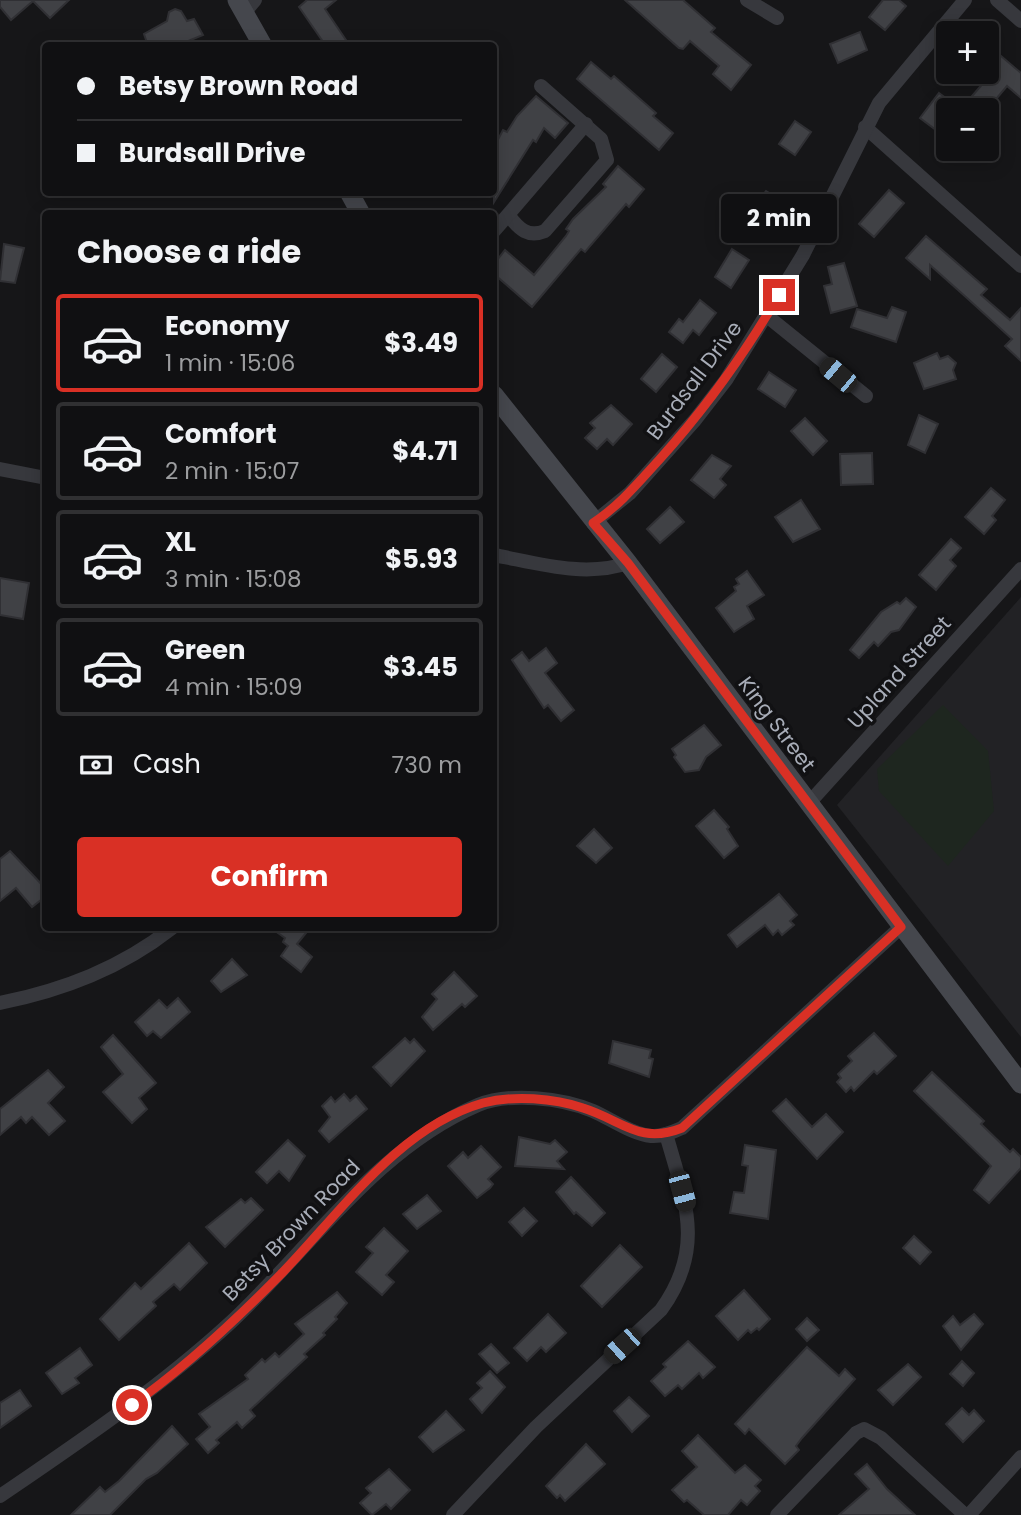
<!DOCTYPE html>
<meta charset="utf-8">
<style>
body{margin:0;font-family:Poppins,sans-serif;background:#1e1e20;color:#f1f3f6;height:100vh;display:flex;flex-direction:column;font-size:26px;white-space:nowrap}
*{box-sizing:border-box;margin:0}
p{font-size:23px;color:#9c9d9f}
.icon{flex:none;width:38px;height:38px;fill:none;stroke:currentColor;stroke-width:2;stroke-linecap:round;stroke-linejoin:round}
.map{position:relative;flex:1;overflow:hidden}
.sheet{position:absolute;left:42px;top:210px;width:455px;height:721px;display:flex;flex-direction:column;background:#101012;border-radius:7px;box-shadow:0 4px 18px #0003,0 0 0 2px #303032}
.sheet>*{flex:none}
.guide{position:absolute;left:42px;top:42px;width:455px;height:154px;border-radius:7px;box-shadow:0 4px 18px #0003,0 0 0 2px #303032;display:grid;align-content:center;height:154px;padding:0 35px;background:#101012}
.fabs{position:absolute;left:936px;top:21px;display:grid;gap:14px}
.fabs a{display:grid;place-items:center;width:63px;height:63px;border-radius:7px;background:#101012;box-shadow:0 4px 18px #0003,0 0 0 2px #303032;font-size:35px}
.end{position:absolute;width:32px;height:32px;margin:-16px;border:9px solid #d93025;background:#fff;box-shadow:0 0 0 4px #fff}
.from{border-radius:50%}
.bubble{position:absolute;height:49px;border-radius:7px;background:#101012;box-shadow:0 4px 18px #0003,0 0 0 2px #303032;font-size:23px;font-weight:700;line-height:49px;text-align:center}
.car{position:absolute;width:21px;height:42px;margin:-21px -10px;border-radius:9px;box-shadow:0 0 5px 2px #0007;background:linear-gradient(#222 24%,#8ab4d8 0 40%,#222 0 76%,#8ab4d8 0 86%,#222 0)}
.guide b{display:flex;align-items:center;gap:24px;height:66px;font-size:26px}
.guide b+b{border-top:2px solid #303032}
.guide i{width:18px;height:18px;background:#f1f3f6}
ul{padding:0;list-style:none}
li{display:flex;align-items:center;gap:21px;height:98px;margin:0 14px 10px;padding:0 21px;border:4px solid #303032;border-radius:7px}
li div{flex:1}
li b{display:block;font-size:26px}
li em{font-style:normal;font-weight:700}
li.selected{border-color:#d93025}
li>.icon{width:63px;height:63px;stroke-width:1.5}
h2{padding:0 35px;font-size:32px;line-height:84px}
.pay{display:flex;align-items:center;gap:18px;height:77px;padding:0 35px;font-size:26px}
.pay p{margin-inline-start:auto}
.button{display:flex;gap:14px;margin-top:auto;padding:14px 35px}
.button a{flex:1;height:80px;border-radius:7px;background:#d93025;color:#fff;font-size:28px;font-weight:700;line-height:80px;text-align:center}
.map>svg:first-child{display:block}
.built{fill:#222225}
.green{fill:#1e261f}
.building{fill:#404145;stroke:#303034;stroke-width:2}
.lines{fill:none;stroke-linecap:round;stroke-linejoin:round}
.minor{stroke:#37383d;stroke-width:14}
.secondary{stroke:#45474d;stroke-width:19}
.route{stroke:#d93025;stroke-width:9}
.labels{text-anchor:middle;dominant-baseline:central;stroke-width:7;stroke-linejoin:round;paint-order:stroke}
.street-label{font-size:21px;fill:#a8adb8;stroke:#111113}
</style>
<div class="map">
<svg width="1021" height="1515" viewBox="0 0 1021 1515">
<rect width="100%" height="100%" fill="#161618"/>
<path class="built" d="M 1021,597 L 1021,1037 L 837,805 Z"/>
<path class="green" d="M 943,705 L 988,751 L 994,811 L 948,866 L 879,791 L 877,769 Z"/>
<g class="building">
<path d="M 0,0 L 69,0 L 50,18 L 33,1 L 11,20 L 0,7 Z"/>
<path d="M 307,0 L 336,0 L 325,9 L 350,46 L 326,46 L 299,7 Z"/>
<path d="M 625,0 L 683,0 L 715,28 L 711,32 L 751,65 L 731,90 L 713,74 L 719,66 L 690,41 L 683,49 L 679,48 Z"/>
<path d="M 883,0 L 899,0 L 906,6 L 885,30 L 869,17 Z"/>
<path d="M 175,9 L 181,11 L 187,21 L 194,19 L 203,35 L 176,46 L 148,46 L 144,34 L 167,21 L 169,12 Z"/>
<path d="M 860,32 L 867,50 L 838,63 L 830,44 Z"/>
<path d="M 987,44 L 1021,73 L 1021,98 L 1007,86 L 987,110 L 960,110 L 985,81 L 974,72 L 987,72 Z"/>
<path d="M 591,62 L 611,79 L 614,76 L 656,113 L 653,116 L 673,133 L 659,150 L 577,79 Z"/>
<path d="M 939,93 L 955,105 L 936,130 L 920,118 Z"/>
<path d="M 536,96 L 568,123 L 555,138 L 544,128 L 536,142 L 533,140 L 494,202 L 494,147 L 503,130 L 507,132 L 517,116 Z"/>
<path d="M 795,121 L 811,132 L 795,155 L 779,144 Z"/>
<path d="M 618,166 L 644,189 L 629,207 L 626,204 L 585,252 L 581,249 L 532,307 L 494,274 L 494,264 L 505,250 L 534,275 L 566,236 L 569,231 L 566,229 L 573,219 L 606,187 L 603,184 Z"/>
<path d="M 889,190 L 904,203 L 874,237 L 859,224 Z"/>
<path d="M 766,191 L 783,201 L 766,229 L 742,216 L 751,200 L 757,203 Z"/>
<path d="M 926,236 L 987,289 L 981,295 L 1010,320 L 1021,308 L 1021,361 L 1005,346 L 1012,339 L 967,298 L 930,265 L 930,279 L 906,258 Z"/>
<path d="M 4,244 L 24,248 L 15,283 L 0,281 Z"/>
<path d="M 732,249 L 749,260 L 731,288 L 715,277 Z"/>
<path d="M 844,263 L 857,306 L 831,313 L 824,286 L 832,284 L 828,267 Z"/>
<path d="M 700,300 L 716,313 L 699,335 L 693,330 L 683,343 L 669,332 L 679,319 L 683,322 Z"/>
<path d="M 892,307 L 906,312 L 896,342 L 851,327 L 857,309 L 887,318 Z"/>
<path d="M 937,353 L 940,359 L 948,356 L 956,363 L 953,370 L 956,379 L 924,389 L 914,363 Z"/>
<path d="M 662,354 L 677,367 L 656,392 L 641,379 Z"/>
<path d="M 769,372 L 796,390 L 785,407 L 758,389 Z"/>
<path d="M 611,405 L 632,424 L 613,445 L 607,439 L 597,449 L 585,438 L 595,428 L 590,423 Z"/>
<path d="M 919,415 L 938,424 L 925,453 L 908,445 Z"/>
<path d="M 805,418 L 827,441 L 813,455 L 791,431 Z"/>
<path d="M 872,453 L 873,484 L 841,485 L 840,454 Z"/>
<path d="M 712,455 L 731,466 L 720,479 L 726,485 L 714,498 L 691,480 Z"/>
<path d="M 991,488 L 1005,500 L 992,516 L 996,520 L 984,534 L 965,517 Z"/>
<path d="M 801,500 L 820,529 L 793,542 L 775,517 Z"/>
<path d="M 670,507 L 684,522 L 660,543 L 647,529 Z"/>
<path d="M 951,539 L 961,548 L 950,560 L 956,566 L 936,590 L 919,575 Z"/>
<path d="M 747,571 L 764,595 L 747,606 L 754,619 L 734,632 L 716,608 L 736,591 L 734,587 L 739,584 L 736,579 Z"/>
<path d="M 0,578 L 29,583 L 23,619 L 0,615 Z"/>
<path d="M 906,598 L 916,607 L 899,630 L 891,632 L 878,646 L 874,642 L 859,658 L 850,650 L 881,612 L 897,602 L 900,604 Z"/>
<path d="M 546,648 L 557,663 L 545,673 L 574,710 L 561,721 L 548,705 L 544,708 L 512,660 L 522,652 L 529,661 Z"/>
<path d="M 704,725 L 721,745 L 706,757 L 699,770 L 685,772 L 674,757 L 676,755 L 672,749 Z"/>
<path d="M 714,810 L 729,827 L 727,829 L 738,846 L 724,858 L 696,826 Z"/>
<path d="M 594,829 L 612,848 L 596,863 L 577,846 Z"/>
<path d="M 10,851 L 46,889 L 46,896 L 32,907 L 16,888 L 0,901 L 0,859 Z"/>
<path d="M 779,894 L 797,915 L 790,921 L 794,925 L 782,935 L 778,930 L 773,935 L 765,925 L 737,947 L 728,935 Z"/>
<path d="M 271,928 L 310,928 L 297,944 L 312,957 L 301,972 L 281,956 L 288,946 L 283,942 L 285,938 Z"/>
<path d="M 232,959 L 247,975 L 221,992 L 211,981 Z"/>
<path d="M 454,972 L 477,996 L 465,1007 L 462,1004 L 433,1030 L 422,1017 L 437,999 L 432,994 Z"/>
<path d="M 178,998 L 190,1012 L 161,1038 L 153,1031 L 147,1036 L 135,1022 L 159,1000 L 167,1008 Z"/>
<path d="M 874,1033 L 896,1056 L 877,1074 L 874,1071 L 854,1091 L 851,1087 L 846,1092 L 837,1082 L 841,1078 L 838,1074 L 852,1061 L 848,1056 Z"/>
<path d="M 113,1035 L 156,1083 L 139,1098 L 147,1109 L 132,1123 L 103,1092 L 123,1074 L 101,1047 Z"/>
<path d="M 405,1038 L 410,1043 L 414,1039 L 425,1051 L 391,1086 L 373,1067 Z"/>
<path d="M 613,1041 L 651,1050 L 649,1058 L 653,1059 L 649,1077 L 609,1063 Z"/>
<path d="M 48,1070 L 64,1087 L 48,1103 L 65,1121 L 49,1135 L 32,1117 L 26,1123 L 21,1117 L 0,1135 L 0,1109 Z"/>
<path d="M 932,1072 L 984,1121 L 981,1124 L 1010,1152 L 1013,1149 L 1021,1157 L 1021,1168 L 989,1203 L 974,1190 L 991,1166 L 914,1091 Z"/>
<path d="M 344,1094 L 350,1101 L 356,1096 L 367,1109 L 329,1142 L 319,1131 L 330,1117 L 322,1106 L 331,1097 L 335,1102 Z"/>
<path d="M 786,1099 L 812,1127 L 826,1114 L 843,1132 L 817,1159 L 773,1111 Z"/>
<path d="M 519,1137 L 550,1144 L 555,1140 L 567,1152 L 557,1161 L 564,1169 L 515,1166 Z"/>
<path d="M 288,1140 L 305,1156 L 289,1181 L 279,1171 L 267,1183 L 256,1172 Z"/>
<path d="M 745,1145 L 776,1150 L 768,1219 L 730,1213 L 734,1192 L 744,1193 L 748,1166 L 742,1165 Z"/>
<path d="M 481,1146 L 501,1167 L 488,1179 L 493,1184 L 490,1188 L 477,1198 L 448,1166 L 463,1152 L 468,1158 Z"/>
<path d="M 571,1177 L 605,1213 L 592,1226 L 576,1212 L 574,1214 L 556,1192 Z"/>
<path d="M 427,1195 L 441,1211 L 417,1229 L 403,1214 Z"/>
<path d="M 251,1198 L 263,1210 L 225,1247 L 206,1227 L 241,1199 L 245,1203 Z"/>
<path d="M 524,1208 L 537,1221 L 522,1236 L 509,1222 Z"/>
<path d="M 384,1228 L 408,1251 L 386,1275 L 394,1282 L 382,1295 L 356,1272 L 373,1253 L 366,1247 Z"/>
<path d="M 914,1236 L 931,1252 L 920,1264 L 903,1248 Z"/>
<path d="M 189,1243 L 207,1263 L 180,1290 L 174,1284 L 153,1302 L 156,1306 L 119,1340 L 100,1319 L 135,1283 L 141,1289 Z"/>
<path d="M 620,1245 L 642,1267 L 602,1307 L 581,1286 Z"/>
<path d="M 744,1290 L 770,1319 L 759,1330 L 757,1328 L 751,1333 L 748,1330 L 738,1340 L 716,1316 Z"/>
<path d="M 337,1292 L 347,1303 L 335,1317 L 337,1319 L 323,1333 L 325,1335 L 304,1354 L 307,1357 L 250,1410 L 255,1416 L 242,1428 L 237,1422 L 216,1440 L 219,1443 L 208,1453 L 196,1439 L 210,1427 L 199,1414 L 248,1379 L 245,1375 L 262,1359 L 265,1362 L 275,1353 L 279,1357 L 304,1334 L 295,1324 Z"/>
<path d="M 548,1314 L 566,1333 L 546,1352 L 541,1347 L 527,1361 L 514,1348 Z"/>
<path d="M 974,1314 L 983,1324 L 961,1350 L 943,1326 L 953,1316 L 960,1325 Z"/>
<path d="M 807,1318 L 819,1330 L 807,1341 L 796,1329 Z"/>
<path d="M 688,1341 L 715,1367 L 703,1378 L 699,1373 L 682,1389 L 678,1385 L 665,1396 L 651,1381 L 666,1367 L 663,1364 Z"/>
<path d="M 491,1344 L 509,1363 L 497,1373 L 479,1354 Z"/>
<path d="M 807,1347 L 839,1376 L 845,1369 L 855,1379 L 802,1438 L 796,1446 L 799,1450 L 785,1464 L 749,1429 L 745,1434 L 735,1424 Z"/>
<path d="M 80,1348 L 92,1365 L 75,1378 L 79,1383 L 62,1394 L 46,1373 Z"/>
<path d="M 962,1361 L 974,1373 L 963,1386 L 950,1374 Z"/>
<path d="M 908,1364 L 921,1377 L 893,1405 L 878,1390 Z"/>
<path d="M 490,1371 L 505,1387 L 482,1413 L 470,1399 L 482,1388 L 477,1383 Z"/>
<path d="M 20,1390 L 31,1406 L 0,1428 L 0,1403 Z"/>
<path d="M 629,1397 L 649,1416 L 632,1432 L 614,1411 Z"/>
<path d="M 962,1408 L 969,1415 L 974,1410 L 984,1421 L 963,1442 L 946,1424 Z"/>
<path d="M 446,1411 L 464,1430 L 433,1452 L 419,1437 Z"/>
<path d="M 172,1426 L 188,1444 L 157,1473 L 146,1479 L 110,1515 L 71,1515 L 100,1487 L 105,1492 L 119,1481 Z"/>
<path d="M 698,1435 L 735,1473 L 745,1465 L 761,1480 L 755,1486 L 760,1491 L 747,1505 L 741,1500 L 728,1515 L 704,1515 L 687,1500 L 684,1502 L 672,1490 L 697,1467 L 682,1451 Z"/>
<path d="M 586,1444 L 605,1464 L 565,1501 L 560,1495 L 557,1498 L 546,1486 Z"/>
<path d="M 867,1464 L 887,1489 L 915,1515 L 839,1515 L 869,1489 L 855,1474 Z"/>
<path d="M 389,1469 L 410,1490 L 391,1509 L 386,1504 L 372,1515 L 360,1503 L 371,1493 L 366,1488 Z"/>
</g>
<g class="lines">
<g class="minor">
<path d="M 747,0 L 777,18"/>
<path d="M 997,0 L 1021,21"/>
<path d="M 244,13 L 255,0"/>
<path d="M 865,127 L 1021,266"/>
<path d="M 509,216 C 519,229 528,238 545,231 L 607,160 L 601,139 L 541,86"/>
<path d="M 494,231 L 586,124"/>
<path d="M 767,316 L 866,396"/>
<path d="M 0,469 L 46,478"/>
<path d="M 593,523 L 630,493 L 695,420 L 726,380 L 803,255 L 879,103 L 965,0"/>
<path d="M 494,555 C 537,563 585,578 628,563"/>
<path d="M 809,803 L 1021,569"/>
<path d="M 0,1003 C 64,990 121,968 172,928"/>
<path d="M 0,1496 C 79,1442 158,1389 229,1324 C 309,1250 375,1149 478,1105 C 510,1092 562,1098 593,1111 C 611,1119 632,1134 651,1136 C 662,1137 673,1132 682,1128 L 901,927"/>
<path d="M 453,1515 L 536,1427 L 661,1310 C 706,1248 685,1201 666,1134"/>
<path d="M 777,1515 L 856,1433 L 864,1429 L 881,1438 L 965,1515"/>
<path d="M 969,1515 L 1021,1457"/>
</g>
<g class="secondary">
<path d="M 237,0 L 263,46"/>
<path d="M 349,192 L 361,214"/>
<path d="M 494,395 L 628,563 L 1021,1084"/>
</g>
</g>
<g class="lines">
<path class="route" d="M 132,1405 C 186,1367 237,1319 283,1272 C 341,1212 399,1127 483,1103 C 513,1095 554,1098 583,1108 C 622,1120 639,1145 682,1128 L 901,927 L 628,563 L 593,523 C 619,506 638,483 659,460 C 705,409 744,355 779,295"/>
</g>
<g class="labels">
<g class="street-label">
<text transform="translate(694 380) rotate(-53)">Burdsall Drive</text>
<text transform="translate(899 672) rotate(-48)">Upland Street</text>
<text transform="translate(777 724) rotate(53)">King Street</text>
<text transform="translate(291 1230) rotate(-46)">Betsy Brown Road</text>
</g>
</g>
</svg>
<div class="fabs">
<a>+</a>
<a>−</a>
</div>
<i class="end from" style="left:132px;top:1405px"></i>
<i class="end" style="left:779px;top:295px"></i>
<div class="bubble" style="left:721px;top:194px;width:116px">2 min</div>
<i class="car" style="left:838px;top:375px;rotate:310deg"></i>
<i class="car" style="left:682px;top:1191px;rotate:165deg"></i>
<i class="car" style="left:622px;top:1346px;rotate:228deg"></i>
<div class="guide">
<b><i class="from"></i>Betsy Brown Road</b>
<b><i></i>Burdsall Drive</b>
</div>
<section class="sheet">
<h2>Choose a ride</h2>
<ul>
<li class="selected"><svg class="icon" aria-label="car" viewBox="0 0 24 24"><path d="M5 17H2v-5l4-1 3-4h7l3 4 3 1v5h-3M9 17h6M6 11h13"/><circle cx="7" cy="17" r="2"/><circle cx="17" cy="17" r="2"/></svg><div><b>Economy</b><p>1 min · 15:06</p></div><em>$3.49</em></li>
<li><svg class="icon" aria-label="car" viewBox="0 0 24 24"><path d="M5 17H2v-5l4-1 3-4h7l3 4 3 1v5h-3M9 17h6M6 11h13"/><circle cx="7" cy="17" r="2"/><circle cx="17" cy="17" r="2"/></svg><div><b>Comfort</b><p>2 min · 15:07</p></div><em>$4.71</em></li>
<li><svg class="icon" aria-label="car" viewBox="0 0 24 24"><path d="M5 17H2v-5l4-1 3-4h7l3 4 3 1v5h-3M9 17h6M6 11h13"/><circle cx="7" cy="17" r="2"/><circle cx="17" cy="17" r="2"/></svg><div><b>XL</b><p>3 min · 15:08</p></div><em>$5.93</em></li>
<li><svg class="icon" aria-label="car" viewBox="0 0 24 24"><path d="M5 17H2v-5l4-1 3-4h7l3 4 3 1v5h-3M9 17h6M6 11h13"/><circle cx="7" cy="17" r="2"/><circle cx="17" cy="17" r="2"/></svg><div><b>Green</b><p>4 min · 15:09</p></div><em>$3.45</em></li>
</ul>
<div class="pay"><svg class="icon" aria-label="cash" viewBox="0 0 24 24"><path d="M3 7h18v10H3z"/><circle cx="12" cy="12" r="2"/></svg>Cash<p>730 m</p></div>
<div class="button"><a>Confirm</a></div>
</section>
</div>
